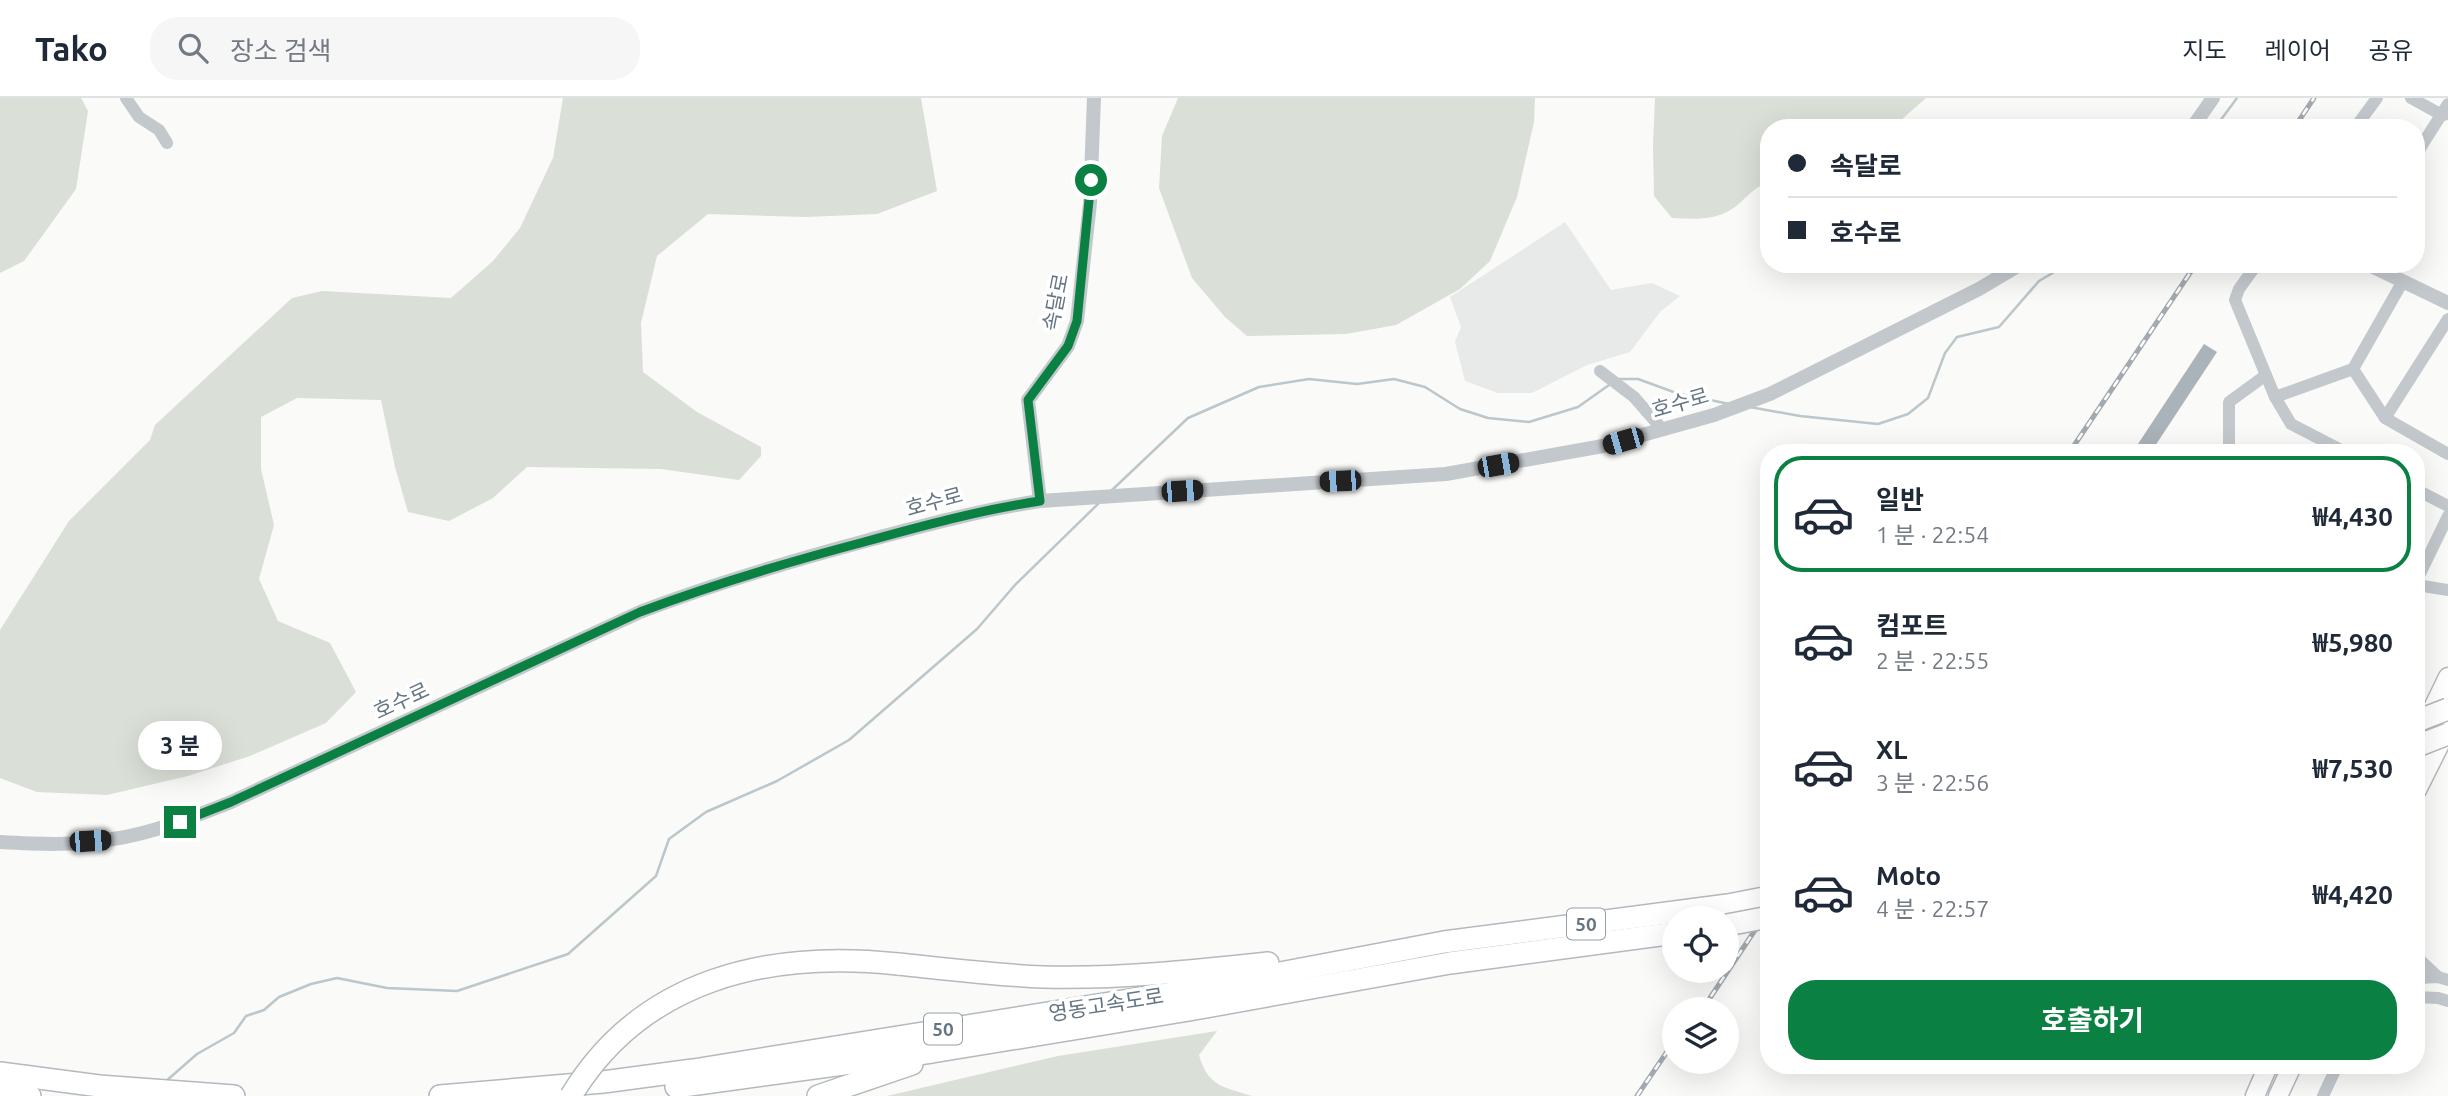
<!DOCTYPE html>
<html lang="ko">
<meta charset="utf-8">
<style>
body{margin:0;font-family:Ubuntu,"Noto Sans KR",sans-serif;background:#f6f6f7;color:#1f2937;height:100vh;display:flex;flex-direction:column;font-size:26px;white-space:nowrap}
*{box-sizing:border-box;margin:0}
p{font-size:23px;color:#747a83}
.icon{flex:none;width:38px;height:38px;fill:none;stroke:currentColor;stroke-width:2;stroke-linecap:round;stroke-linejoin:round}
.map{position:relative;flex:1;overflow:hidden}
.panel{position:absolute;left:1760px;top:346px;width:665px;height:630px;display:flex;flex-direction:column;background:#fff;border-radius:28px;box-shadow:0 7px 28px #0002}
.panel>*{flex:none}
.hud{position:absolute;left:1760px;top:21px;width:665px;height:154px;border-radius:28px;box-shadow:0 7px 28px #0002;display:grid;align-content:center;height:154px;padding:0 28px;background:#fff}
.fabs{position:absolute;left:1662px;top:808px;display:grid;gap:14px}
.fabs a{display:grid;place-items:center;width:77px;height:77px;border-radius:50%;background:#fff;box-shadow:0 7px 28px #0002;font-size:35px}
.end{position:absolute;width:32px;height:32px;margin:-16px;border:9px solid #0b8043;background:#fff;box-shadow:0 0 0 4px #fff}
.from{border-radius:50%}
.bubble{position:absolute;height:49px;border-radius:24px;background:#fff;box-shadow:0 7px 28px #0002;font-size:23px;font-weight:700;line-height:49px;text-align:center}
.car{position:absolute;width:21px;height:42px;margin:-21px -10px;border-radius:9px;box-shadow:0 0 5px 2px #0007;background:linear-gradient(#222 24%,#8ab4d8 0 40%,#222 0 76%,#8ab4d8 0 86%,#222 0)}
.hud b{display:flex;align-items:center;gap:24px;height:66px;font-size:26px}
.hud b+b{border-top:2px solid #e0e1e3}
.hud i{width:18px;height:18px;background:#1f2937}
ul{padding:12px 0 0;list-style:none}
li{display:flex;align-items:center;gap:21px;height:116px;margin:0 14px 10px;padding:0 14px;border:4px solid transparent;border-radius:28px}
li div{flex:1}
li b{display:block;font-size:26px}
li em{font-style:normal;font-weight:700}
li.on{border-color:#0b8043}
li>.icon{width:63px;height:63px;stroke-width:1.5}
.action{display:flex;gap:14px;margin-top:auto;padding:14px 28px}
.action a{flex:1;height:80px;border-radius:28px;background:#0b8043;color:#fff;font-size:28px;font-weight:700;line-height:80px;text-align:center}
header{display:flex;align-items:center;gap:42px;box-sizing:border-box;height:98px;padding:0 35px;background:#fff;border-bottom:2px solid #e0e1e3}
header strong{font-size:33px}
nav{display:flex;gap:38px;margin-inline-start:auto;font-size:24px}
.search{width:490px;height:63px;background:#f6f6f7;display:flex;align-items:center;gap:18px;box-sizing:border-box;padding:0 24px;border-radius:28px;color:#747a83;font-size:26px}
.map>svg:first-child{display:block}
.built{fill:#e8e9e9}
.green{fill:#dadfd7}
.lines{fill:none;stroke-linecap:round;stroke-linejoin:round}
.stream{stroke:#bbc7cb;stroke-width:2.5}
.building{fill:#aab3b9}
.primary-casing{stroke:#b5babe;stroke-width:21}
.motorway-casing{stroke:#b4b9bd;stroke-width:24}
.minor{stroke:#c3c8cc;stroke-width:12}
.tertiary{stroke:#c3c8cc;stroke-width:14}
.primary{stroke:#fff;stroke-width:18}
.motorway{stroke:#fff;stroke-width:21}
.rail-casing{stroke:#a2aab0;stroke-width:5}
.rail{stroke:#fff;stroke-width:2.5;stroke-dasharray:8;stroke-linecap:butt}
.motorway-bridge-casing{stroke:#b4b9bd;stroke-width:24;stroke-linecap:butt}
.motorway-bridge{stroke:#fff;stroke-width:21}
.route{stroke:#0b8043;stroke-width:9}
.labels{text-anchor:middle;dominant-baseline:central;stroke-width:7;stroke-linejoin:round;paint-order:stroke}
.shield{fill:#fff;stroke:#939fa8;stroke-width:2}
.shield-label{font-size:19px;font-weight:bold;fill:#657683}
.street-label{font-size:21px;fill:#657683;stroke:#fff}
</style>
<header>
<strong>Tako</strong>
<div class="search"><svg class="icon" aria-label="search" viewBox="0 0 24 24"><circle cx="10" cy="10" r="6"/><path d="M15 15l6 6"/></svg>장소 검색</div>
<nav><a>지도</a><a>레이어</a><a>공유</a></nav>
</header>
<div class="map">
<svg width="2448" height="998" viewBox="0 0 2448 998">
<rect width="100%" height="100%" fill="#fafaf8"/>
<path class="built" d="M 1565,124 L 1611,192 L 1652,185 L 1680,198 L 1660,214 L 1630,254 L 1587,267 L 1532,295 L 1498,295 L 1465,283 L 1455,244 L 1461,229 L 1450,199 Z"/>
<g class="green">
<path d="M 0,0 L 81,0 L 88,13 L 76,91 L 24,163 L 0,175 Z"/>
<path d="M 563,0 L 921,0 L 937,93 L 877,116 L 806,119 L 708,116 L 657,158 L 641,225 L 643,274 L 697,314 L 761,349 L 761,358 L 739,382 L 661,371 L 527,369 L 493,400 L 449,423 L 408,414 L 395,369 L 381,302 L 297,300 L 261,319 L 261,371 L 274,427 L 259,481 L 278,523 L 330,545 L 356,594 L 326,625 L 250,658 L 188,678 L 107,697 L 37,694 L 0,680 L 0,532 L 69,423 L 150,342 L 155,327 L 292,200 L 322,193 L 451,200 L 493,163 L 520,130 L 553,60 Z"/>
<path d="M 1178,0 L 1535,0 L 1534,24 L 1517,99 L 1490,163 L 1460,191 L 1396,227 L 1346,236 L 1247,238 L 1225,219 L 1192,180 L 1159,90 L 1162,38 Z"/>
<path d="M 1655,0 L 1926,0 L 1892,30 L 1769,30 L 1769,85 C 1753,88 1746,102 1732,111 C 1713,123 1694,121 1672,120 L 1654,98 L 1653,47 Z"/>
<path d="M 1217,933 L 1199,957 C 1208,989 1224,989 1252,998 L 887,998 L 1058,958 Z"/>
</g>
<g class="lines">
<g class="stream">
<path d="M 2220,23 L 2237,0"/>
<path d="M 1618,281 L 1638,281 L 1679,296 L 1730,306"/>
<path d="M 1750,309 L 1800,318 L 1878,326 L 1908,316 L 1928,300 L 1945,255 L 1957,239 L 1999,229 L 2039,183 L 2056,173"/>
<path d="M 1111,393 L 1188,320 L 1259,289 L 1309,281 L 1357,286 L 1394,281 L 1425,289 L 1460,311 L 1488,320 L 1529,324 L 1578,309 L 1609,287"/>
<path d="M 165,984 L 197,956 L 234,935 L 246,918 L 264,912 L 279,899 L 311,886 L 337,880 L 387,890 L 457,893 L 568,856 L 656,778 L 669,741 L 706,714 L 777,683 L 849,642 L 977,531 L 1015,487 L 1099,405"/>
</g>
</g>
<path class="building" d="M 2204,246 L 2217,254 L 2155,348 L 2166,355 L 2132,355 Z"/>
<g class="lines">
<defs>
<g id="primary">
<path d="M 2417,643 L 2448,579"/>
<path d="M 2417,692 L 2448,630"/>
<path d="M 2255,998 L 2268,968"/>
<path d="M 2278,998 L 2292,968"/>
</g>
<g id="motorway">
<path d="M 898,866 C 946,871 994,877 1043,879 C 1118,881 1193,873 1268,865"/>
<path d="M 0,975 L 99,988 L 234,998"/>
<path d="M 676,989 L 932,954 L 1189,912 L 1450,865 L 1675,835"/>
<path d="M 0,995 L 30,998"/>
<path d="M 440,998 L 603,984 L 693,972 L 1185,893 L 1444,844 L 1728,807 L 1769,799"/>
<path d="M 818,998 L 912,966"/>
</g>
</defs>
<use href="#primary" class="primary-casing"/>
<use href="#motorway" class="motorway-casing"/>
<g class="minor">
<path d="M 126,0 L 139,19 L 159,32 L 167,45"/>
<path d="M 2411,0 L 2442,17 L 2448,16"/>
<path d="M 2355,30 L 2377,0"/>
<path d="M 2417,55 L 2448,6"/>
<path d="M 2257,166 L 2239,191 L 2235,202 L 2275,299 L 2291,326 L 2347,355"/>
<path d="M 2448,221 L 2385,320 L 2448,356"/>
<path d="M 2353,271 L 2385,320"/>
<path d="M 1600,273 L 1634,299 L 1662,331"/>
<path d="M 2275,299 L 2353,271 L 2403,183"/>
<path d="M 2229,355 L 2229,304 L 2266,277"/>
<path d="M 2417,392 L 2448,408"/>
<path d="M 2417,482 L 2448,418"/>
<path d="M 2417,487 L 2448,492"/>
<path d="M 2417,859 L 2438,879"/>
<path d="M 2417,880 L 2438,879 L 2448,882"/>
<path d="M 2417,899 L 2438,900 L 2448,903"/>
<path d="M 2323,998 L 2337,968"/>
</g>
<g class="tertiary">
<path d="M 2192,30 L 2213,0"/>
<path d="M 2367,166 L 2448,205"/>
<path d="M 1040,403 L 1028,302 L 1068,248 L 1077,223 L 1090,105 L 1094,0"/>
<path d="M 0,744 C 37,746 76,748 113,741 C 153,735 193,719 231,704 L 640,514 C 715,485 791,463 869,442 C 926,427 981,412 1040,403 L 1446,376 L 1603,348 L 1714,317 L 1770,296 L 1979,191 L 2021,166"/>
</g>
<use href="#primary" class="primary"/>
<use href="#motorway" class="motorway"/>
<defs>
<g id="rail">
<path d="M 2294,30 L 2314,0"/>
<path d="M 2069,355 L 2196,166"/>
<path d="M 1702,912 L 1769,811"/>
<path d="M 1637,998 L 1675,942"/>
</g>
</defs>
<use href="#rail" class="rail-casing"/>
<use href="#rail" class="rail"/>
<defs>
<g id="motorway-bridge">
<path d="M 2417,623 L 2448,611"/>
<path d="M 2417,648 L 2448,636"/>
<path d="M 1727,827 L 1769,819"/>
<path d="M 571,998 C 642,880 770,852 898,866"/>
</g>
</defs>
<use href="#motorway-bridge" class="motorway-bridge-casing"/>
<use href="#motorway-bridge" class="motorway-bridge"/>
</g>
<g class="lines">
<path class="route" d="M 180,724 L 231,704 L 640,514 C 714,486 788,464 864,444 C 922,428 980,412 1040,403 L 1028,302 L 1068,248 L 1077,223 L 1091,82"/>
</g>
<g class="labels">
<g class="shield">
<rect x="1567" y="810.5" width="38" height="31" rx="5"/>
<rect x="924" y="915.5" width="38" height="31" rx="5"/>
</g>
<g class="shield-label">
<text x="1586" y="826">50</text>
<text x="943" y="931">50</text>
</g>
<g class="street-label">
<text transform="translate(1055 204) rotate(-79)">속달로</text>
<text transform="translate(1680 304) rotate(-16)">호수로</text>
<text transform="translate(934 403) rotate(-15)">호수로</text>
<text transform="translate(401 602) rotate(-25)">호수로</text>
<text transform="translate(1106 906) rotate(-9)">영동고속도로</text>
</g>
</g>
</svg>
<div class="fabs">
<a><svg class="icon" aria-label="locate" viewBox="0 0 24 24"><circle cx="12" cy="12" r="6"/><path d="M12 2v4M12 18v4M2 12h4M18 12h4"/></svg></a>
<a><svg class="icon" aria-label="layers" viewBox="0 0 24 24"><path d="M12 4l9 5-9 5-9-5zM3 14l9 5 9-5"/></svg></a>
</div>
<i class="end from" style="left:1091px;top:82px"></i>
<i class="end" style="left:180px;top:724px"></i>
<div class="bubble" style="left:138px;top:623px;width:84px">3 분</div>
<i class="car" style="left:1623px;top:343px;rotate:254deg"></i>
<i class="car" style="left:1498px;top:367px;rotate:80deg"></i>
<i class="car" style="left:1340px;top:383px;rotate:267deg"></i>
<i class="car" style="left:1182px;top:393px;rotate:86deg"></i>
<i class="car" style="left:90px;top:743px;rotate:86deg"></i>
<div class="hud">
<b><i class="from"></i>속달로</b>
<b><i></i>호수로</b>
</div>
<section class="panel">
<ul>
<li class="on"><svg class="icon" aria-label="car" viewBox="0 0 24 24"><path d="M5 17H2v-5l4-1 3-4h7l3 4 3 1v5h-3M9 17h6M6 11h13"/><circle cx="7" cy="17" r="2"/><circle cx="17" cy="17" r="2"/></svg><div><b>일반</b><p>1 분 · 22:54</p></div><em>₩4,430</em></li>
<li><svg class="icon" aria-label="car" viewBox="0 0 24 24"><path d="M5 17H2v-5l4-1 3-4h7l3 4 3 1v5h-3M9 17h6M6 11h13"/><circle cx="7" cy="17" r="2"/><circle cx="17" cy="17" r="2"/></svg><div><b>컴포트</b><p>2 분 · 22:55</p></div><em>₩5,980</em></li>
<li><svg class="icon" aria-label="car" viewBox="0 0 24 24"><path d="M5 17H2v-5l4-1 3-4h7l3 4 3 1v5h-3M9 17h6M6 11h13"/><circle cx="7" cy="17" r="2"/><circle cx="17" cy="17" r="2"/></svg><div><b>XL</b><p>3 분 · 22:56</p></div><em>₩7,530</em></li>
<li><svg class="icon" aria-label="car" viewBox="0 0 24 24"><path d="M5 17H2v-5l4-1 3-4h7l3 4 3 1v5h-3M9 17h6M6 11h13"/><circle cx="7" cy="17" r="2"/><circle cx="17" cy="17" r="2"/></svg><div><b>Moto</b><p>4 분 · 22:57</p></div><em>₩4,420</em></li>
</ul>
<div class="action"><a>호출하기</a></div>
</section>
</div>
